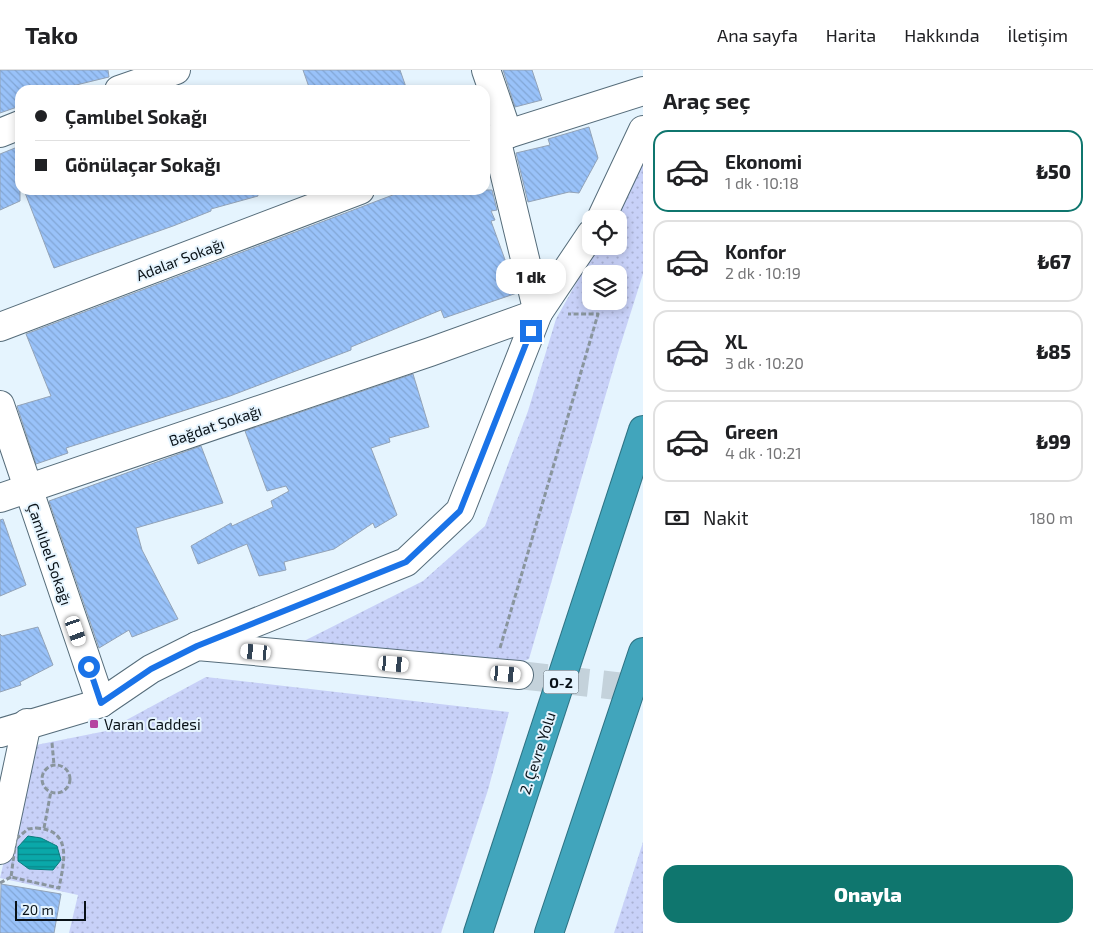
<!DOCTYPE html>
<html lang="tr">
<meta charset="utf-8">
<style>
body{margin:0;font-family:"Exo 2",sans-serif;background:#f6f6f6;color:#202124;height:100vh;display:flex;flex-direction:column;font-size:19px;white-space:nowrap}
*{box-sizing:border-box;margin:0}
p{font-size:16px;color:#757577}
.icon{flex:none;width:28px;height:28px;fill:none;stroke:currentColor;stroke-width:2;stroke-linecap:round;stroke-linejoin:round}
.map{position:relative;flex:1;overflow:hidden}
.panel{display:flex;flex-direction:column;background:#fff;width:450px}
.panel>*{flex:none}
.hud{position:absolute;left:15px;top:15px;width:475px;height:110px;border-radius:15px;box-shadow:0 2px 8px #0003;display:grid;align-content:center;height:110px;padding:0 20px;background:#fff}
.tools{position:absolute;left:582px;top:140px;display:grid;gap:10px}
.tools a{display:grid;place-items:center;width:45px;height:45px;border-radius:10px;background:#fff;box-shadow:0 2px 8px #0003;font-size:25px}
.scale{position:absolute;left:15px;bottom:12px;width:71px;box-sizing:border-box;padding-left:5px;border:2px solid #091117;border-top:0;font-size:14px;line-height:18px;white-space:nowrap;color:#091117;-webkit-text-stroke:4px #e5f4fe;paint-order:stroke}
.end{position:absolute;width:22px;height:22px;margin:-11px;border:6px solid #1a73e8;background:#fff;box-shadow:0 0 0 2px #fff}
.from{border-radius:50%}
.bubble{position:absolute;height:35px;border-radius:15px;background:#fff;box-shadow:0 2px 8px #0003;font-size:16px;font-weight:800;line-height:35px;text-align:center}
.car{position:absolute;width:15px;height:30px;margin:-15px -8px;border-radius:6px;box-shadow:0 0 4px 1px #0007;background:linear-gradient(#fff 24%,#345 0 40%,#fff 0 76%,#345 0 86%,#fff 0)}
.hud b{display:flex;align-items:center;gap:18px;height:48px;font-size:19px}
.hud b+b{border-top:1px solid #e0e0e0}
.hud i{width:12px;height:12px;background:#202124}
ul{padding:0;list-style:none}
li{display:flex;align-items:center;gap:15px;height:82px;margin:0 10px 8px;padding:0 10px;border:2px solid #e0e0e0;border-radius:15px}
li div{flex:1}
li b{display:block;font-size:19px}
li em{font-style:normal;font-weight:800}
li.current{border-color:#0f766e}
li>.icon{width:45px;height:45px;stroke-width:1.5}
h2{padding:0 20px;font-size:22px;line-height:60px}
.pay{display:flex;align-items:center;gap:12px;height:55px;padding:0 20px;font-size:19px}
.pay p{margin-inline-start:auto}
.button{display:flex;gap:10px;margin-top:auto;padding:10px 20px}
.button a{flex:1;height:58px;border-radius:15px;background:#0f766e;color:#fff;font-size:20px;font-weight:800;line-height:58px;text-align:center}
header{display:flex;align-items:center;gap:30px;box-sizing:border-box;height:70px;padding:0 25px;background:#fff;border-bottom:1px solid #e0e0e0}
header strong{font-size:24px}
nav{display:flex;gap:28px;margin-inline-start:auto;font-size:18px}
main{display:flex;flex:1;min-height:0}
.map>svg:first-child{display:block}
.grass{fill:url(#grass-dots);fill-rule:evenodd}
.water{fill:url(#water-rules);stroke:#0a7b7d}
.building{fill:url(#building-back-hatch);stroke:#93a3b7}
.lines{fill:none;stroke-linecap:round;stroke-linejoin:round}
.tertiary-tunnel{stroke:#c4d2db;stroke-width:28;stroke-dasharray:28 14;stroke-linecap:butt}
.minor-casing{stroke:#556c7a;stroke-width:30}
.tertiary-casing{stroke:#556c7a;stroke-width:30}
.motorway-casing{stroke:#2d7182;stroke-width:30}
.path{stroke:#89959d;stroke-width:3;stroke-dasharray:5 2.5;stroke-linecap:butt}
.minor{stroke:#fff;stroke-width:28}
.tertiary{stroke:#fff;stroke-width:28}
.motorway{stroke:#41a5bc;stroke-width:28}
.route{stroke:#1a73e8;stroke-width:6}
.poi-dot{fill:#b544a1;stroke:#e5f4fe;stroke-width:2}
.labels{text-anchor:middle;dominant-baseline:central;stroke-width:4;stroke-linejoin:round;paint-order:stroke}
.shield{fill:#e5f4fe;stroke:#4b555c;stroke-width:1}
.shield-label{font-size:14px;font-weight:bold;fill:#091117}
.street-label{font-size:15px;fill:#091117;stroke:#e5f4fe}
.poi-label{font-size:15px;fill:#091117;stroke:#e5f4fe;text-anchor:start}
</style>
<header>
<strong>Tako</strong>
<nav><a>Ana sayfa</a><a>Harita</a><a>Hakkında</a><a>İletişim</a></nav>
</header>
<main>
<div class="map">
<svg width="643" height="863" viewBox="0 0 643 863">
<defs>
<pattern id="grass-dots" width="8" height="8" patternUnits="userSpaceOnUse" patternTransform="scale(1.25)"><rect width="8" height="8" fill="#c8d1f8"/><path d="M2 2h.1M6 6h.1" fill="none" stroke="#aab2d4" stroke-width="1.8" stroke-linecap="round"/></pattern>
<pattern id="water-rules" width="6" height="5" patternUnits="userSpaceOnUse" patternTransform="scale(1.25)"><rect width="6" height="5" fill="#0aa8a9"/><path d="M0 2.5h6" fill="none" stroke="#098789"/></pattern>
<pattern id="building-back-hatch" width="6" height="6" patternUnits="userSpaceOnUse" patternTransform="scale(1.25)"><rect width="6" height="6" fill="#99c2f9"/><path d="M-1 5l2 2M0 0l6 6M5-1l2 2" fill="none" stroke="#82a6d5"/></pattern>
</defs>
<rect width="100%" height="100%" fill="#e5f4fe"/>
<g class="grass">
<path d="M 643,93 L 643,204 L 617,286 L 529,589 L 492,603 L 304,571 L 423,511 L 485,456 L 528,341 L 556,249 L 597,176 L 619,176 L 619,149 L 612,149 ZM 591,204 L 619,204 L 619,231 L 591,231 Z"/>
<path d="M 206,607 L 509,642 L 488,720 L 441,863 L 69,863 L 78,825 L 0,808 L 31,676 L 106,661 Z"/>
<path d="M 643,772 L 643,863 L 614,863 Z"/>
</g>
<path class="water" d="M 28,766 L 41,768 L 57,776 L 61,790 L 53,800 L 29,799 L 18,791 L 18,777 Z"/>
<g class="building">
<path d="M 0,0 L 108,0 L 109,7 L 72,16 L 73,20 L 20,20 L 20,36 L 0,43 Z"/>
<path d="M 303,0 L 400,0 L 407,20 L 310,20 Z"/>
<path d="M 503,0 L 532,0 L 542,30 L 515,37 Z"/>
<path d="M 589,57 L 598,88 L 579,123 L 569,122 L 528,132 L 516,83 L 550,75 L 548,69 Z"/>
<path d="M 20,76 L 20,131 L 0,140 L 0,84 Z"/>
<path d="M 24,120 L 257,120 L 258,126 L 211,139 L 211,141 L 173,156 L 54,198 Z"/>
<path d="M 406,120 L 492,120 L 497,140 L 491,141 L 495,150 L 491,151 L 517,223 L 444,248 L 441,240 L 351,277 L 351,280 L 230,326 L 66,378 L 68,383 L 36,394 L 17,336 L 51,326 L 26,264 Z"/>
<path d="M 413,304 L 429,357 L 389,368 L 390,372 L 371,378 L 397,445 L 375,458 L 373,453 L 334,479 L 284,492 L 286,500 L 259,506 L 247,474 L 198,494 L 191,476 L 231,453 L 232,456 L 273,437 L 271,431 L 289,421 L 286,416 L 267,421 L 245,361 Z"/>
<path d="M 201,376 L 223,433 L 136,458 L 142,480 L 178,549 L 132,567 L 129,560 L 99,578 L 49,431 Z"/>
<path d="M 3,449 L 26,515 L 0,526 L 0,450 Z"/>
<path d="M 38,557 L 53,595 L 20,612 L 21,615 L 0,622 L 0,564 L 2,566 Z"/>
<path d="M 1,814 L 61,824 L 54,863 L 0,863 Z"/>
</g>
<g class="lines">
<path class="tertiary-tunnel" d="M 519,605 L 643,619"/>
<defs>
<g id="minor">
<path d="M 486,0 L 508,64 L 491,70"/>
<path d="M 119,20 L 176,0"/>
<path d="M 0,63 L 20,55"/>
<path d="M 508,64 L 643,21"/>
<path d="M 496,68 L 538,243"/>
<path d="M 601,149 L 643,60"/>
<path d="M 538,243 L 591,164"/>
<path d="M 0,257 L 360,120"/>
<path d="M 0,335 L 101,633"/>
<path d="M 0,428 L 430,282 L 538,243 L 460,441 L 406,492 L 197,576"/>
<path d="M 0,780 L 27,653"/>
</g>
<path id="tertiary" d="M 0,663 L 101,633 L 151,599 L 197,576 L 519,605"/>
<g id="motorway">
<path d="M 478,863 L 643,360"/>
<path d="M 549,863 L 643,582"/>
</g>
</defs>
<use href="#minor" class="minor-casing"/>
<use href="#tertiary" class="tertiary-casing"/>
<use href="#motorway" class="motorway-casing"/>
<g class="path">
<path d="M 500,578 L 598,244 L 568,244"/>
<path d="M 52,673 L 54,695"/>
<circle cx="56" cy="709" r="14"/>
<path d="M 36,758 C 73,760 64,792 59,818 L 11,807 L 16,769 L 28,759 Z"/>
<path d="M 44,758 L 51,721"/>
<path d="M 0,813 L 11,807"/>
</g>
<use href="#minor" class="minor"/>
<use href="#tertiary" class="tertiary"/>
<use href="#motorway" class="motorway"/>
</g>
<g class="lines">
<path class="route" d="M 89,597 L 101,633 L 151,599 L 197,576 L 406,492 L 460,441 L 531,261"/>
</g>
<rect class="poi-dot" x="89" y="649" width="10" height="10" rx="2.5"/>
<g class="labels">
<rect class="shield" x="543.5" y="600.5" width="35" height="23" rx="4"/>
<g class="shield-label">
<text x="561" y="612">O-2</text>
</g>
<g class="street-label">
<text transform="translate(180 189) rotate(-21)">Adalar Sokağı</text>
<text transform="translate(215 355) rotate(-19)">Bağdat Sokağı</text>
<text transform="translate(50 484) rotate(71)">Çamlıbel Sokağı</text>
<text transform="translate(537 683) rotate(-72)">2. Çevre Yolu</text>
</g>
<g class="poi-label">
<text x="104" y="654">Varan Caddesi</text>
</g>
</g>
</svg>
<div class="tools">
<a><svg class="icon" aria-label="locate" viewBox="0 0 24 24"><circle cx="12" cy="12" r="6"/><path d="M12 2v4M12 18v4M2 12h4M18 12h4"/></svg></a>
<a><svg class="icon" aria-label="layers" viewBox="0 0 24 24"><path d="M12 4l9 5-9 5-9-5zM3 14l9 5 9-5"/></svg></a>
</div>
<div class="scale">20 m</div>
<i class="end from" style="left:89px;top:597px"></i>
<i class="end" style="left:531px;top:261px"></i>
<div class="bubble" style="left:496px;top:189px;width:70px">1 dk</div>
<i class="car" style="left:76px;top:561px;rotate:161deg"></i>
<i class="car" style="left:256px;top:582px;rotate:275deg"></i>
<i class="car" style="left:394px;top:594px;rotate:95deg"></i>
<i class="car" style="left:506px;top:604px;rotate:95deg"></i>
<div class="hud">
<b><i class="from"></i>Çamlıbel Sokağı</b>
<b><i></i>Gönülaçar Sokağı</b>
</div>
</div>
<section class="panel">
<h2>Araç seç</h2>
<ul>
<li class="current"><svg class="icon" aria-label="car" viewBox="0 0 24 24"><path d="M5 17H2v-5l4-1 3-4h7l3 4 3 1v5h-3M9 17h6M6 11h13"/><circle cx="7" cy="17" r="2"/><circle cx="17" cy="17" r="2"/></svg><div><b>Ekonomi</b><p>1 dk · 10:18</p></div><em>₺50</em></li>
<li><svg class="icon" aria-label="car" viewBox="0 0 24 24"><path d="M5 17H2v-5l4-1 3-4h7l3 4 3 1v5h-3M9 17h6M6 11h13"/><circle cx="7" cy="17" r="2"/><circle cx="17" cy="17" r="2"/></svg><div><b>Konfor</b><p>2 dk · 10:19</p></div><em>₺67</em></li>
<li><svg class="icon" aria-label="car" viewBox="0 0 24 24"><path d="M5 17H2v-5l4-1 3-4h7l3 4 3 1v5h-3M9 17h6M6 11h13"/><circle cx="7" cy="17" r="2"/><circle cx="17" cy="17" r="2"/></svg><div><b>XL</b><p>3 dk · 10:20</p></div><em>₺85</em></li>
<li><svg class="icon" aria-label="car" viewBox="0 0 24 24"><path d="M5 17H2v-5l4-1 3-4h7l3 4 3 1v5h-3M9 17h6M6 11h13"/><circle cx="7" cy="17" r="2"/><circle cx="17" cy="17" r="2"/></svg><div><b>Green</b><p>4 dk · 10:21</p></div><em>₺99</em></li>
</ul>
<div class="pay"><svg class="icon" aria-label="cash" viewBox="0 0 24 24"><path d="M3 7h18v10H3z"/><circle cx="12" cy="12" r="2"/></svg>Nakit<p>180 m</p></div>
<div class="button"><a>Onayla</a></div>
</section>
</main>
